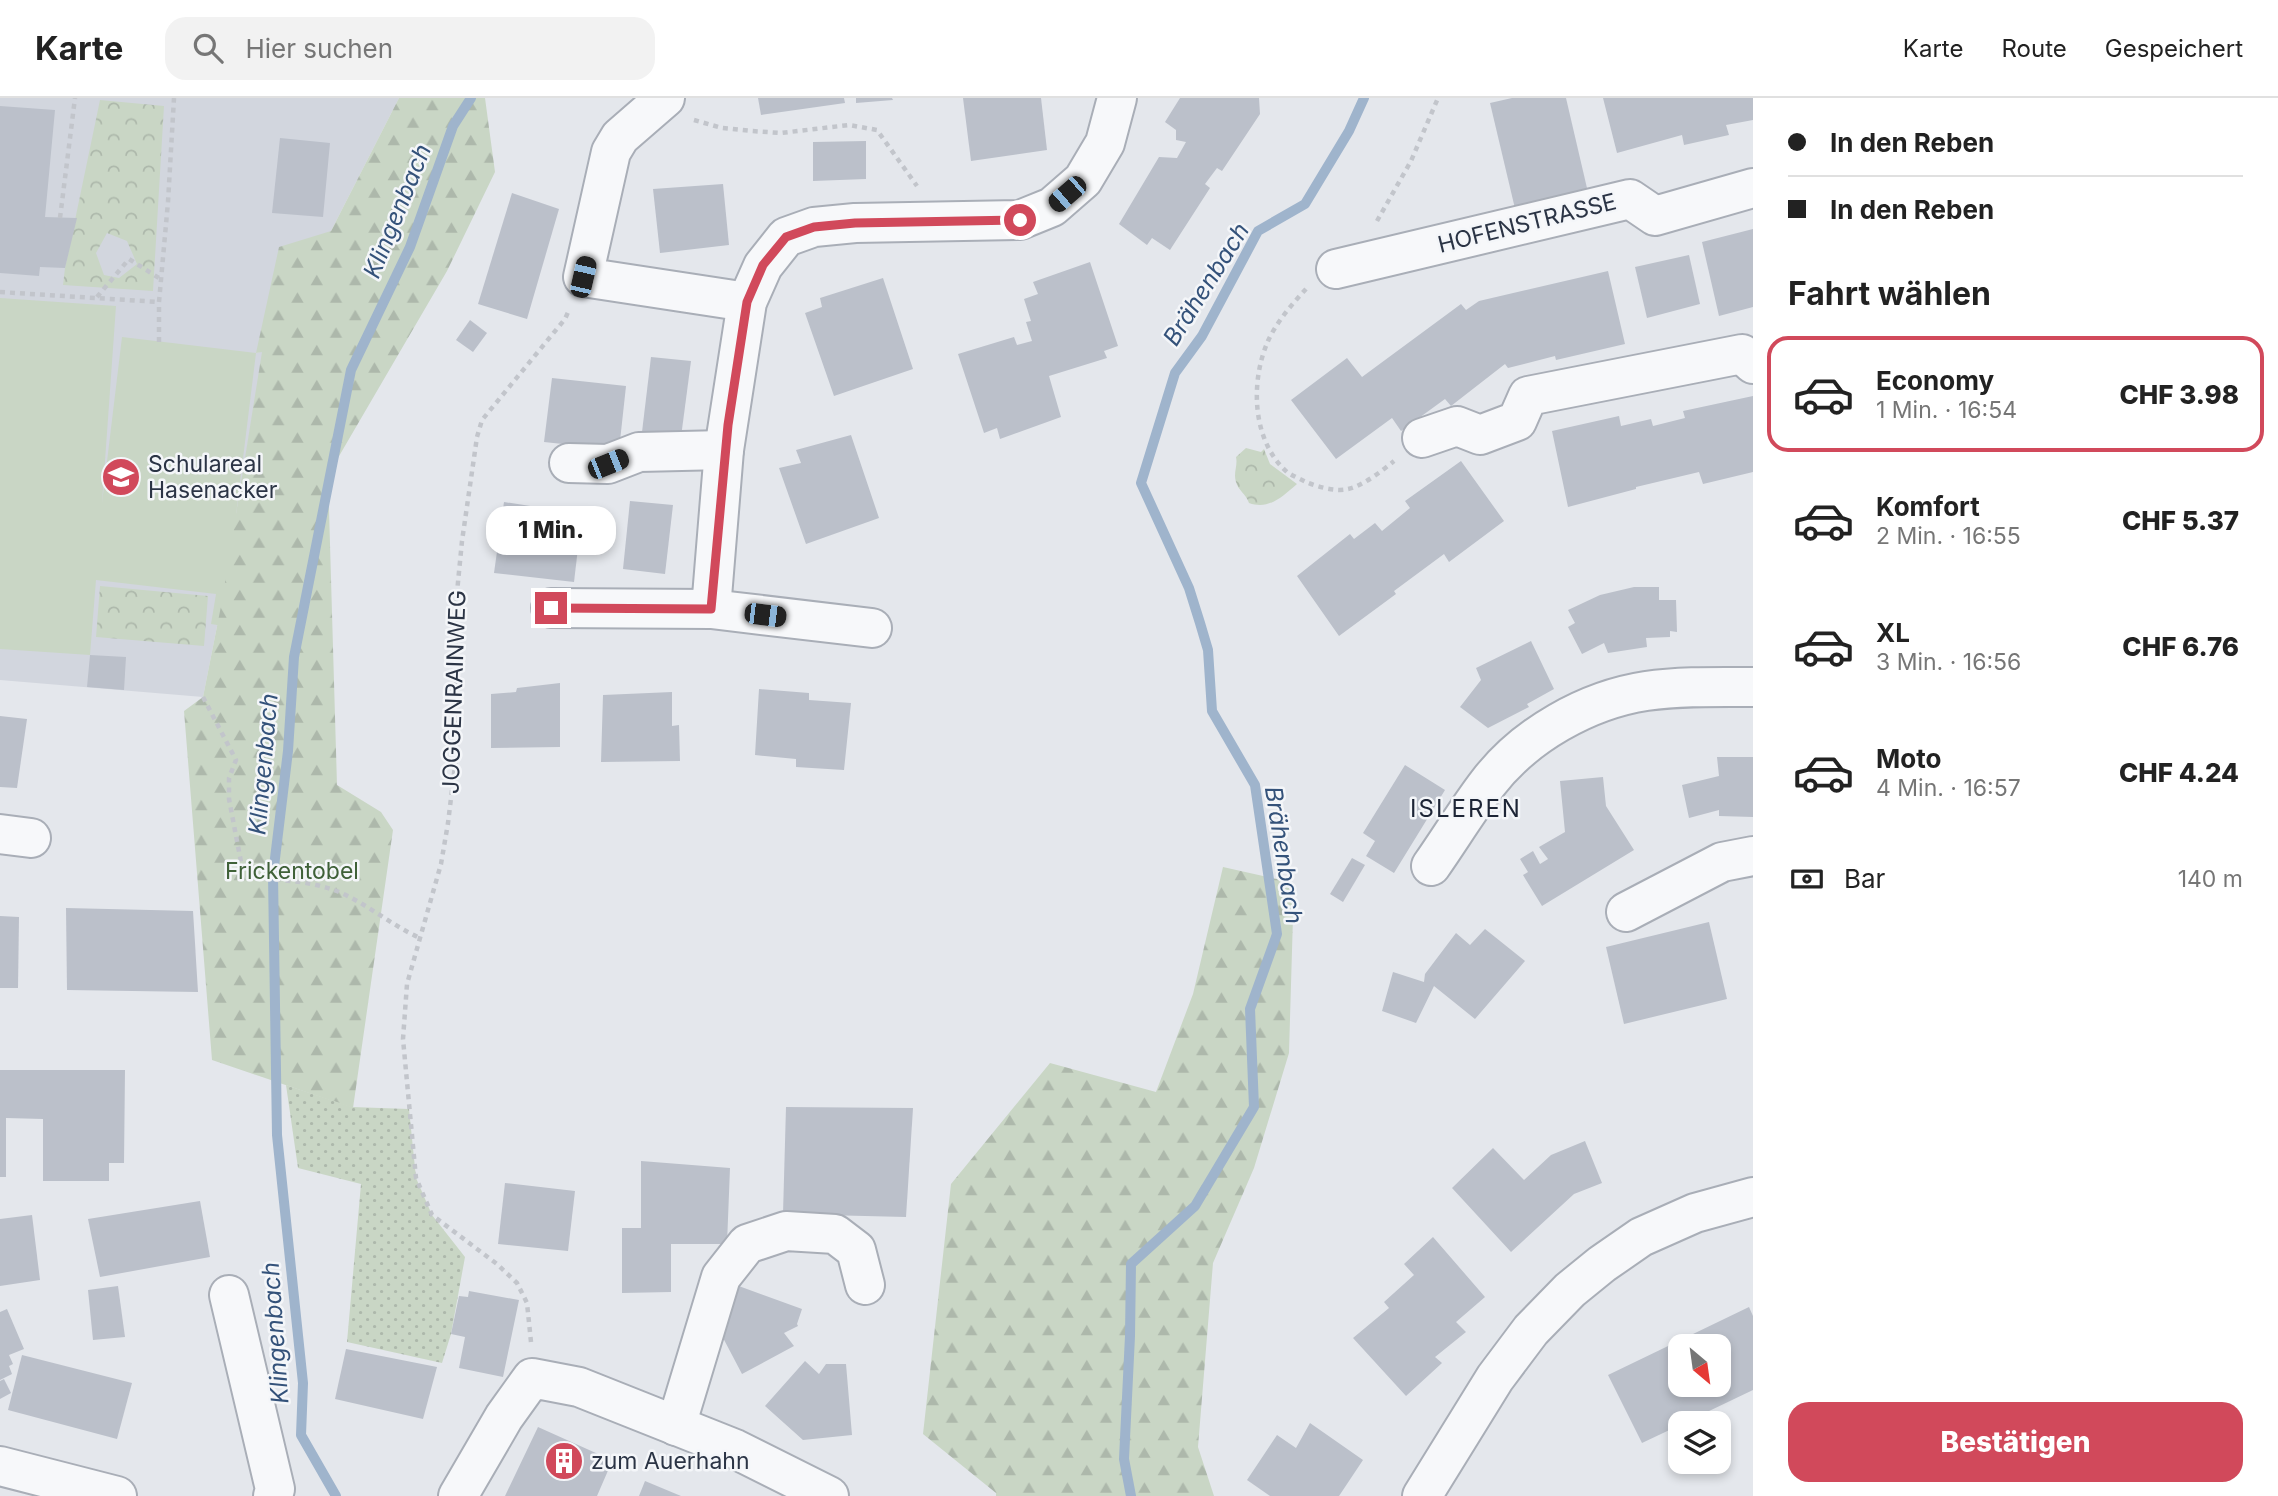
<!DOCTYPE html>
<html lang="de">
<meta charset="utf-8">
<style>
body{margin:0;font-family:Inter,sans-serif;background:#f2f2f2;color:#222;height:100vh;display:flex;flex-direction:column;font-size:26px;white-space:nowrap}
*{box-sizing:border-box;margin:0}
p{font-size:23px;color:#767676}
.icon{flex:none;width:38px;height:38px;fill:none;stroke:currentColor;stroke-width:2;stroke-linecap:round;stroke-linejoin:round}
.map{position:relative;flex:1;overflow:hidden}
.drawer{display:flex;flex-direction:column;background:#fff;width:525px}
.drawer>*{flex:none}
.banner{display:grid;align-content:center;height:154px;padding:0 35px;background:#fff}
.needle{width:46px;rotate:151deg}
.fabs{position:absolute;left:1668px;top:1236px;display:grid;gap:14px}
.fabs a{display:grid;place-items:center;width:63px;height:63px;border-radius:14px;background:#fff;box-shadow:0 4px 10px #0003;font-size:35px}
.end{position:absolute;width:32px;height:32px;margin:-16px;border:9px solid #d1495b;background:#fff;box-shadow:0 0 0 4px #fff}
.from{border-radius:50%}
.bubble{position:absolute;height:49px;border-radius:21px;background:#fff;box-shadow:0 4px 10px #0003;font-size:23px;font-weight:800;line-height:49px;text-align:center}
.car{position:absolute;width:21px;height:42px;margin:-21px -10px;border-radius:9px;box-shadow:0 0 5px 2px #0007;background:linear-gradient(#222 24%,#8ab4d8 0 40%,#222 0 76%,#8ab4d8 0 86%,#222 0)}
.banner b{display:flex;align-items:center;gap:24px;height:66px;font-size:26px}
.banner b+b{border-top:2px solid #e0e0e0}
.banner i{width:18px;height:18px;background:#222}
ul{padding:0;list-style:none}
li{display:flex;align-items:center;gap:21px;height:116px;margin:0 14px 10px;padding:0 21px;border:4px solid transparent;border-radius:21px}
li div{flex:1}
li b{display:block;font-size:26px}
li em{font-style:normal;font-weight:800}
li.on{border-color:#d1495b}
li>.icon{width:63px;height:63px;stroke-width:1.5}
h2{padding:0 35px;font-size:32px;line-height:84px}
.pay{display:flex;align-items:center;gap:18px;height:77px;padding:0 35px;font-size:26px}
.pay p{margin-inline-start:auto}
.cta{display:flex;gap:14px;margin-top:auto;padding:14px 35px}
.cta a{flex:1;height:80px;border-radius:21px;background:#d1495b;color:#fff;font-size:28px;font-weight:800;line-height:80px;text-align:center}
header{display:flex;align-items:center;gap:42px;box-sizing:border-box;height:98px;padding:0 35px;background:#fff;border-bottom:2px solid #e0e0e0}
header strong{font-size:33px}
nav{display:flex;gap:38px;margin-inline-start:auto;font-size:24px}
.search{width:490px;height:63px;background:#f2f2f2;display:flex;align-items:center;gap:18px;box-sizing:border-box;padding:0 24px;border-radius:21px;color:#767676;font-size:26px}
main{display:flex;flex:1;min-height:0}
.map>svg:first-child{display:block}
.built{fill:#d2d6de}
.grass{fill:#c9d6c5}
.forest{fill:url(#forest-firs)}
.park{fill:url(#park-crowns);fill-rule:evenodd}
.garden{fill:url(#garden-dots)}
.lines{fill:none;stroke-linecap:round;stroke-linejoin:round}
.stream{stroke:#9fb4cc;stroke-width:10}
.building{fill:#bbc0ca;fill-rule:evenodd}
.minor-casing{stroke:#a9aeb7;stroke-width:42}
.path{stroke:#c2c5cb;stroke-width:4.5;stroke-dasharray:5 5;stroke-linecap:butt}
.minor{stroke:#f7f8fa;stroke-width:38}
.route{stroke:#d1495b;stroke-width:9}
.labels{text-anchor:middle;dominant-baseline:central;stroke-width:5;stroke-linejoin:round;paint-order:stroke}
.street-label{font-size:23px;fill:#2b3445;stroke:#f4f6f9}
.poi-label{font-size:23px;fill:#2b3445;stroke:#f4f6f9;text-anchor:start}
.park-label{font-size:23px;fill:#3f6138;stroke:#f4f6f9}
.water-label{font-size:24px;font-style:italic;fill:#34527a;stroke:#f4f6f9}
.neighbourhood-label{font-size:24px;letter-spacing:2px;fill:#1d2536;stroke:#f4f6f9}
</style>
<header>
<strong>Karte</strong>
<div class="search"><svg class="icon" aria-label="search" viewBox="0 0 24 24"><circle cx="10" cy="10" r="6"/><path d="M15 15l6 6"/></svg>Hier suchen</div>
<nav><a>Karte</a><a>Route</a><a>Gespeichert</a></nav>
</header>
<main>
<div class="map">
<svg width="1753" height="1398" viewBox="0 0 1753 1398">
<defs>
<pattern id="forest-firs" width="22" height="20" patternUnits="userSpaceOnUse" patternTransform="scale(1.75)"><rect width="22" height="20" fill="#c9d6c5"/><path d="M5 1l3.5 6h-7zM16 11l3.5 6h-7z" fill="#adb8ab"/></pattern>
<pattern id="park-crowns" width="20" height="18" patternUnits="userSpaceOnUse" patternTransform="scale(1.75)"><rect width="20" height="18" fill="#c9d6c5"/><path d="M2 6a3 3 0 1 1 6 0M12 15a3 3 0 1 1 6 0" fill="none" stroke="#adb8ab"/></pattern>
<pattern id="garden-dots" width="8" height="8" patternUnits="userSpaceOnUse" patternTransform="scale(1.75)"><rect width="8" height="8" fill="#c9d6c5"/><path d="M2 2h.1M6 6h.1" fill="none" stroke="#adb8ab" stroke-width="1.8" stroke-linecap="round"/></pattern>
</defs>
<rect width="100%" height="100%" fill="#e4e7ec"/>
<path class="built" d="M 0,0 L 399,0 L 331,133 L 256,255 L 263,253 L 222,503 L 203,599 L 0,582 Z"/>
<path class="grass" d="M 0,200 L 116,208 L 102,405 L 122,239 L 256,255 L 236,417 L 236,530 L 211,526 L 216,496 L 96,482 L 90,557 L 0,551 Z"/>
<g class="forest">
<path d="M 399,0 L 485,0 L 495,74 L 447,173 L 328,377 L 337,687 L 381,714 L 393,732 L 353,1010 L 212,962 L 184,613 L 203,599 L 222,503 L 262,254 L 256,255 L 279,149 L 331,133 Z"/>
<path d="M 1223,769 L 1294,785 L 1289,955 L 1254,1070 L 1213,1165 L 1198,1349 L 1214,1398 L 996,1398 L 996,1395 L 923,1336 L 951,1086 L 1050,965 L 1156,994 L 1193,896 Z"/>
</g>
<g class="park">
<path d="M 100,2 L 164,8 L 153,193 L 63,187 L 65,170 ZM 107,135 L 127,143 L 137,166 L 119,180 L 104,177 L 96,155 Z"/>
<path d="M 1246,350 L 1261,354 L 1264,351 L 1270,366 L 1297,386 C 1282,399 1269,412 1249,405 C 1246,396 1238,392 1236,384 C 1233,375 1238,368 1236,359 Z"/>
<path d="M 100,488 L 208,498 L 204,548 L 96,539 Z"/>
</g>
<path class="garden" d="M 286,987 L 352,1009 L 409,1011 L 416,1080 L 432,1117 L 465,1159 L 451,1236 L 442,1265 L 347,1244 L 361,1086 L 298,1070 Z"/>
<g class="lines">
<g class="stream">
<path d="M 336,1398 L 301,1337 L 303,1285 L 277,1037 L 273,777 L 288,653 L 294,559 L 351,272 L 410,149 L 453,28 L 471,0"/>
<path d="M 1131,1398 L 1124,1361 L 1130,1238 L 1131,1166 L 1195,1108 L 1254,1009 L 1250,911 L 1277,836 L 1255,687 L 1212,613 L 1208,552 L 1200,525 L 1189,490 L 1141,385 L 1175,275 L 1202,238 L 1258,133 L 1305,106 L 1349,33 L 1364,0"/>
</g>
</g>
<g class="building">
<path d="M 758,0 L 844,0 L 845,5 L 761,17 Z"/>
<path d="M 856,0 L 892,0 L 893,2 L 856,5 Z"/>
<path d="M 963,0 L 1041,0 L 1047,52 L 971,63 Z"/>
<path d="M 1180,0 L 1259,0 L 1260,16 L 1222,73 L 1217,70 L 1205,86 L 1210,90 L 1170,152 L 1152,140 L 1147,147 L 1119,126 L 1159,59 L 1177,60 L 1186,44 L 1176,42 L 1176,32 L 1165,24 Z"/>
<path d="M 1512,0 L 1566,0 L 1590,103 L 1517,119 L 1490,5 Z"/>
<path d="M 1603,0 L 1753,0 L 1753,22 L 1726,27 L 1729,37 L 1684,47 L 1682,37 L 1617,55 Z"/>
<path d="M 0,8 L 55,12 L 45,119 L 77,120 L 65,170 L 40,169 L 39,178 L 0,175 Z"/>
<path d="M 280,40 L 330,45 L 323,119 L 272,115 Z"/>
<path d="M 866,43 L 866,81 L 813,83 L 813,44 Z"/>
<path d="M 723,86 L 729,147 L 660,155 L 653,91 Z"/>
<path d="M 512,95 L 559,111 L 527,221 L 478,206 Z"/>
<path d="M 1753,131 L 1753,209 L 1719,218 L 1702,144 Z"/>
<path d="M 1689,157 L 1700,206 L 1647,220 L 1635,169 Z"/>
<path d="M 1090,164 L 1118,248 L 1104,253 L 1107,260 L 1049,278 L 1061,319 L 1000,341 L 997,330 L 984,335 L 958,256 L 1014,239 L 1017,247 L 1032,243 L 1026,224 L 1031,223 L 1024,201 L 1038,196 L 1033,184 Z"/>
<path d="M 1608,173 L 1625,246 L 1556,262 L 1555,258 L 1508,270 L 1505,266 L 1451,308 L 1445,301 L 1401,333 L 1392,320 L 1336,361 L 1291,302 L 1347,260 L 1362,279 L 1461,206 L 1466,212 L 1479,203 Z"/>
<path d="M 883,180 L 913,271 L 834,298 L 805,215 L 822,209 L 820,200 Z"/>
<path d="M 470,222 L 487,235 L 473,254 L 456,242 Z"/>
<path d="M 651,259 L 691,263 L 681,339 L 642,334 Z"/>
<path d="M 552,280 L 626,288 L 619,352 L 544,344 Z"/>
<path d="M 1753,298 L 1753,374 L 1703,386 L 1699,374 L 1636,389 L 1636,391 L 1568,409 L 1552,333 L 1619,318 L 1621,328 L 1651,321 L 1653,328 L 1685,320 L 1683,313 Z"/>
<path d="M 851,337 L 879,420 L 806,446 L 779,370 L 801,365 L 796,352 Z"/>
<path d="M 1461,363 L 1504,423 L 1449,464 L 1444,456 L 1394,493 L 1396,496 L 1339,538 L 1297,478 L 1350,436 L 1354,441 L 1375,425 L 1382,433 L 1410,410 L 1405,403 Z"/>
<path d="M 630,403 L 673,407 L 665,476 L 623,471 Z"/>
<path d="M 504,404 L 582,416 L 574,484 L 494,475 Z"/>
<path d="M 1634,489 L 1659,489 L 1659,502 L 1676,502 L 1677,534 L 1670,533 L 1670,539 L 1646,540 L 1647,549 L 1608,555 L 1604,545 L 1582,556 L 1568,529 L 1575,525 L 1568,512 L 1600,497 Z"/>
<path d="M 1531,543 L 1554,591 L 1527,606 L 1529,609 L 1488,630 L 1460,609 L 1481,582 L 1476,570 Z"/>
<path d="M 90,557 L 126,559 L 124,592 L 87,589 Z"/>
<path d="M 560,585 L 560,649 L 491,650 L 491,596 L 516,594 L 517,590 Z"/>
<path d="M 759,591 L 809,595 L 809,602 L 851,605 L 844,672 L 796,669 L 796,661 L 755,657 Z"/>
<path d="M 672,594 L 672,628 L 679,627 L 680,663 L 601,664 L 603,597 Z"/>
<path d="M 0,618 L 27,621 L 17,690 L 0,689 Z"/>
<path d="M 1717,659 L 1753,659 L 1753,719 L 1719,718 L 1719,712 L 1689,720 L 1682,687 L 1719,678 Z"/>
<path d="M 1405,667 L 1445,692 L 1394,775 L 1366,758 L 1375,743 L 1363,735 Z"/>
<path d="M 1603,679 L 1606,708 L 1634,752 L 1542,808 L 1523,777 L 1528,774 L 1520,761 L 1533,753 L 1540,766 L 1548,761 L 1539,749 L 1565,734 L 1560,683 Z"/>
<path d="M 1352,760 L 1365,767 L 1343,804 L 1330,796 Z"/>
<path d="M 66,810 L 193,813 L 198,894 L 67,892 Z"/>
<path d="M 0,818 L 19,819 L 18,890 L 0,890 Z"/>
<path d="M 1709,824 L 1727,901 L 1624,926 L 1606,849 Z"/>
<path d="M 1485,831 L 1525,863 L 1475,921 L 1434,888 L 1416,925 L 1382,913 L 1393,874 L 1424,884 L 1425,876 L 1456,835 L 1470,847 Z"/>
<path d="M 0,972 L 125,972 L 124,1065 L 109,1065 L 109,1083 L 43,1083 L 43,1021 L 6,1020 L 6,1079 L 0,1079 Z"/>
<path d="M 786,1009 L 913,1010 L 906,1119 L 783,1116 Z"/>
<path d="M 1585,1043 L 1602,1085 L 1574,1096 L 1511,1154 L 1452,1090 L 1493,1050 L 1524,1082 L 1551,1057 Z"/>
<path d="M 641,1063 L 730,1070 L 727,1146 L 671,1146 L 671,1194 L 622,1195 L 622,1130 L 641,1130 Z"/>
<path d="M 505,1085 L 575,1093 L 568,1153 L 498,1146 Z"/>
<path d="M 200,1103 L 210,1159 L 100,1179 L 88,1121 Z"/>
<path d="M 32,1117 L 40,1182 L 0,1188 L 0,1121 Z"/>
<path d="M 1433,1139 L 1485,1199 L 1456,1224 L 1466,1234 L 1435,1259 L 1442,1265 L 1406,1298 L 1353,1240 L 1389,1210 L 1384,1204 L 1414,1177 L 1404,1166 Z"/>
<path d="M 736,1187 L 802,1211 L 797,1226 L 798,1228 L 784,1235 L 794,1248 L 742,1276 L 721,1236 Z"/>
<path d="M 118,1188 L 125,1239 L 93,1242 L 88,1192 Z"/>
<path d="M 469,1193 L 519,1202 L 503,1279 L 459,1270 L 465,1239 L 451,1236 L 459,1198 L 468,1199 Z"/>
<path d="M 1749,1209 L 1753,1218 L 1753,1292 L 1684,1325 L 1680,1325 L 1680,1327 L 1642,1345 L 1608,1277 ZM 1680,1248 L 1718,1248 L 1718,1286 L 1680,1286 Z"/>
<path d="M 7,1211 L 24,1251 L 9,1257 L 13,1266 L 9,1268 L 12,1276 L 0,1282 L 0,1214 Z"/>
<path d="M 346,1251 L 437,1269 L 423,1321 L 335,1301 Z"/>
<path d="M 22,1257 L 132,1285 L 117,1341 L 8,1312 Z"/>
<path d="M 805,1263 L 819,1276 L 826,1266 L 846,1266 L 852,1337 L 803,1342 L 765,1308 Z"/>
<path d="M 4,1281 L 11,1295 L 0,1301 L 0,1283 Z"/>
<path d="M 1310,1325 L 1363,1362 L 1339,1398 L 1270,1398 L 1247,1382 L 1277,1337 L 1296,1350 Z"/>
<path d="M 538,1329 L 607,1360 L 605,1366 L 610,1368 L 597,1398 L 505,1398 Z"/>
<path d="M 645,1383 L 681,1398 L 639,1398 Z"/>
</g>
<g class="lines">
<defs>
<g id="minor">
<path d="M 665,0 L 620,39 L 611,54 L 583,179 L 747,204"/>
<path d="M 1336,171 L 1630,101 L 1655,118 L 1753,90"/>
<path d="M 1422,340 L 1457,328 L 1480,337 L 1517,323 L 1528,298 L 1742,256 L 1753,266"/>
<path d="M 569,365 L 608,366 L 639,354 L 724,352"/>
<path d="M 551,510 L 711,511 L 724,352 L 747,204 L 763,168 L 786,139 L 814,129 L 855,125 L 1020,122 L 1052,109 L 1083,82 L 1105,45 L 1117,0"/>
<path d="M 711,511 L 872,530"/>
<path d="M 0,736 L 31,740"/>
<path d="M 1431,768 C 1450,741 1468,711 1488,685 C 1525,637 1587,602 1646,593 C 1681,588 1718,589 1753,589"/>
<path d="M 1626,814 L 1722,764 L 1753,758"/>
<path d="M 229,1197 L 275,1391 L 273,1398"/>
<path d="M 676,1328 L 721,1179 L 747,1146 L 786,1133 L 835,1136 L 856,1152 L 865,1187"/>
<path d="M 0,1368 L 117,1398"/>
<path d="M 458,1398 L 504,1319 L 532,1280 L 579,1289 L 735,1351 L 829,1398"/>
<path d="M 1422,1398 L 1495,1280 L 1531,1232 L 1570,1192 L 1602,1166 L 1641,1139 L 1695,1115 L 1753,1099"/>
</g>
</defs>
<use href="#minor" class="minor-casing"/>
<g class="path">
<path d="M 694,22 L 722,30 L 752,33 L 781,35 L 849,27 L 877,32 L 917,88"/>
<path d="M 60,120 L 75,0"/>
<path d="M 1377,123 L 1411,63 L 1438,0"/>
<path d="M 1306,191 C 1292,206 1276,225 1268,243 C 1250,284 1252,343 1287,374 C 1293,378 1300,381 1306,384 C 1318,389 1336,394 1348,391 C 1363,388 1383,372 1394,363"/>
<path d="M 0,194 L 159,204"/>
<path d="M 97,199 L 129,161 L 162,182"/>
<path d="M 159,244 L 159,204 L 168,104 L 174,0"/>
<path d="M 203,599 L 236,662 L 229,680 L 229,701 L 241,764 L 249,780 C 274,782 300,782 324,789 C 357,797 388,826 420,840"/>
<path d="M 531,1244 L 527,1205 L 517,1185 L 497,1166 L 432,1117 L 416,1080 L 403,941 L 407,886 L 441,766 L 448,725 L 457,651 L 455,515 L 462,443 L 477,339 L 482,322 L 565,221 L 569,212"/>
</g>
<use href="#minor" class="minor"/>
</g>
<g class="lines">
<path class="route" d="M 551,510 L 711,511 L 728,327 L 747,204 L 763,167 L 786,139 L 814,129 L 855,125 L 1020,122"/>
</g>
<defs>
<symbol id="school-disc" viewBox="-11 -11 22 22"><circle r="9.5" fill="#d1495b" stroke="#f4f6f9"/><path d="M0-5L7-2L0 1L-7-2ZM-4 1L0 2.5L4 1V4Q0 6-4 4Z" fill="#fff"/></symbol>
<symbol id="building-disc" viewBox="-11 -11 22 22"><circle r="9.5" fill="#d1495b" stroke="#f4f6f9"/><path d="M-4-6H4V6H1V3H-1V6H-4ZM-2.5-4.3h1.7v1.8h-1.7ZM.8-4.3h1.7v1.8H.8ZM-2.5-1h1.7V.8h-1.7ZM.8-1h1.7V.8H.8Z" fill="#fff"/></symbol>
</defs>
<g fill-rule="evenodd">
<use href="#school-disc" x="99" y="357" width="44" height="44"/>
<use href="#building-disc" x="542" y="1341" width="44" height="44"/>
</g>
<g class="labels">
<g class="street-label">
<text transform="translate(1527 125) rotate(-14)">HOFENSTRASSE</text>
<text transform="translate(454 594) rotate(-88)">JOGGENRAINWEG</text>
</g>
<g class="poi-label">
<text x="148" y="366">Schulareal<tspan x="148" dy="26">Hasenacker</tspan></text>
<text x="591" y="1363">zum Auerhahn</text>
</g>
<g class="park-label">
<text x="292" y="773">Frickentobel</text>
</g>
<g class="water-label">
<text transform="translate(397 113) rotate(-68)">Klingenbach</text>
<text transform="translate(1206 186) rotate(-58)">Brähenbach</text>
<text transform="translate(263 666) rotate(-85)">Klingenbach</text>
<text transform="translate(1284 757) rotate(81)">Brähenbach</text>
<text transform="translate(275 1235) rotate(-94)">Klingenbach</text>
</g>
<g class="neighbourhood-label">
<text x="1466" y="710">ISLEREN</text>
</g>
</g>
</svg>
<div class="fabs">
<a><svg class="needle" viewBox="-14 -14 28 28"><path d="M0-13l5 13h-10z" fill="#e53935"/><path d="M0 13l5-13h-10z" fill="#767676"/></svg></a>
<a><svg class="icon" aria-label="layers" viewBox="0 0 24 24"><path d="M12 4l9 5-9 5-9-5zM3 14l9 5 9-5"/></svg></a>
</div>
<i class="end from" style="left:1020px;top:122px"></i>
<i class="end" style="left:551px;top:510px"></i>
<div class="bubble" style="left:486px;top:408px;width:130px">1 Min.</div>
<i class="car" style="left:1067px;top:96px;rotate:229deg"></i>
<i class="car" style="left:583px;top:179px;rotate:13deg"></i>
<i class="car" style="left:608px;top:366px;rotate:68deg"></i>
<i class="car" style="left:765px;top:517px;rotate:97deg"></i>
</div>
<section class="drawer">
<div class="banner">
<b><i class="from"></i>In den Reben</b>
<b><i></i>In den Reben</b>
</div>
<h2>Fahrt wählen</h2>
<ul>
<li class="on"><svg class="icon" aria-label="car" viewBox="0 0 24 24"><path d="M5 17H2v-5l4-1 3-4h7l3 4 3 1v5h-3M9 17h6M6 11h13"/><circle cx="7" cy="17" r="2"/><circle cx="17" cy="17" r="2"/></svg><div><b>Economy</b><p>1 Min. · 16:54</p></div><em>CHF 3.98</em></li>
<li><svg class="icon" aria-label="car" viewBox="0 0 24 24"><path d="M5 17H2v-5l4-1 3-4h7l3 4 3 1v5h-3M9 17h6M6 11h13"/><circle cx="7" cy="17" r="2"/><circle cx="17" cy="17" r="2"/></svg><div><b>Komfort</b><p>2 Min. · 16:55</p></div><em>CHF 5.37</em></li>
<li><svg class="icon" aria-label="car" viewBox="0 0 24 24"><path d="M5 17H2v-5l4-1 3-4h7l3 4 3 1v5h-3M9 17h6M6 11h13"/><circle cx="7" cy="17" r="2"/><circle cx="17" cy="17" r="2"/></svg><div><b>XL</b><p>3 Min. · 16:56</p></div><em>CHF 6.76</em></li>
<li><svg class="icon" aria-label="car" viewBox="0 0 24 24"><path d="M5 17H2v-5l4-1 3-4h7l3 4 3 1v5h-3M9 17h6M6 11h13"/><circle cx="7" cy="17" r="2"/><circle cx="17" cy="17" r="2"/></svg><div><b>Moto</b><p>4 Min. · 16:57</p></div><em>CHF 4.24</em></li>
</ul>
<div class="pay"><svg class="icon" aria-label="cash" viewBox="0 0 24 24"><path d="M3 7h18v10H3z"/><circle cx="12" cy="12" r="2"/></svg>Bar<p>140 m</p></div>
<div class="cta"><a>Bestätigen</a></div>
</section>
</main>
